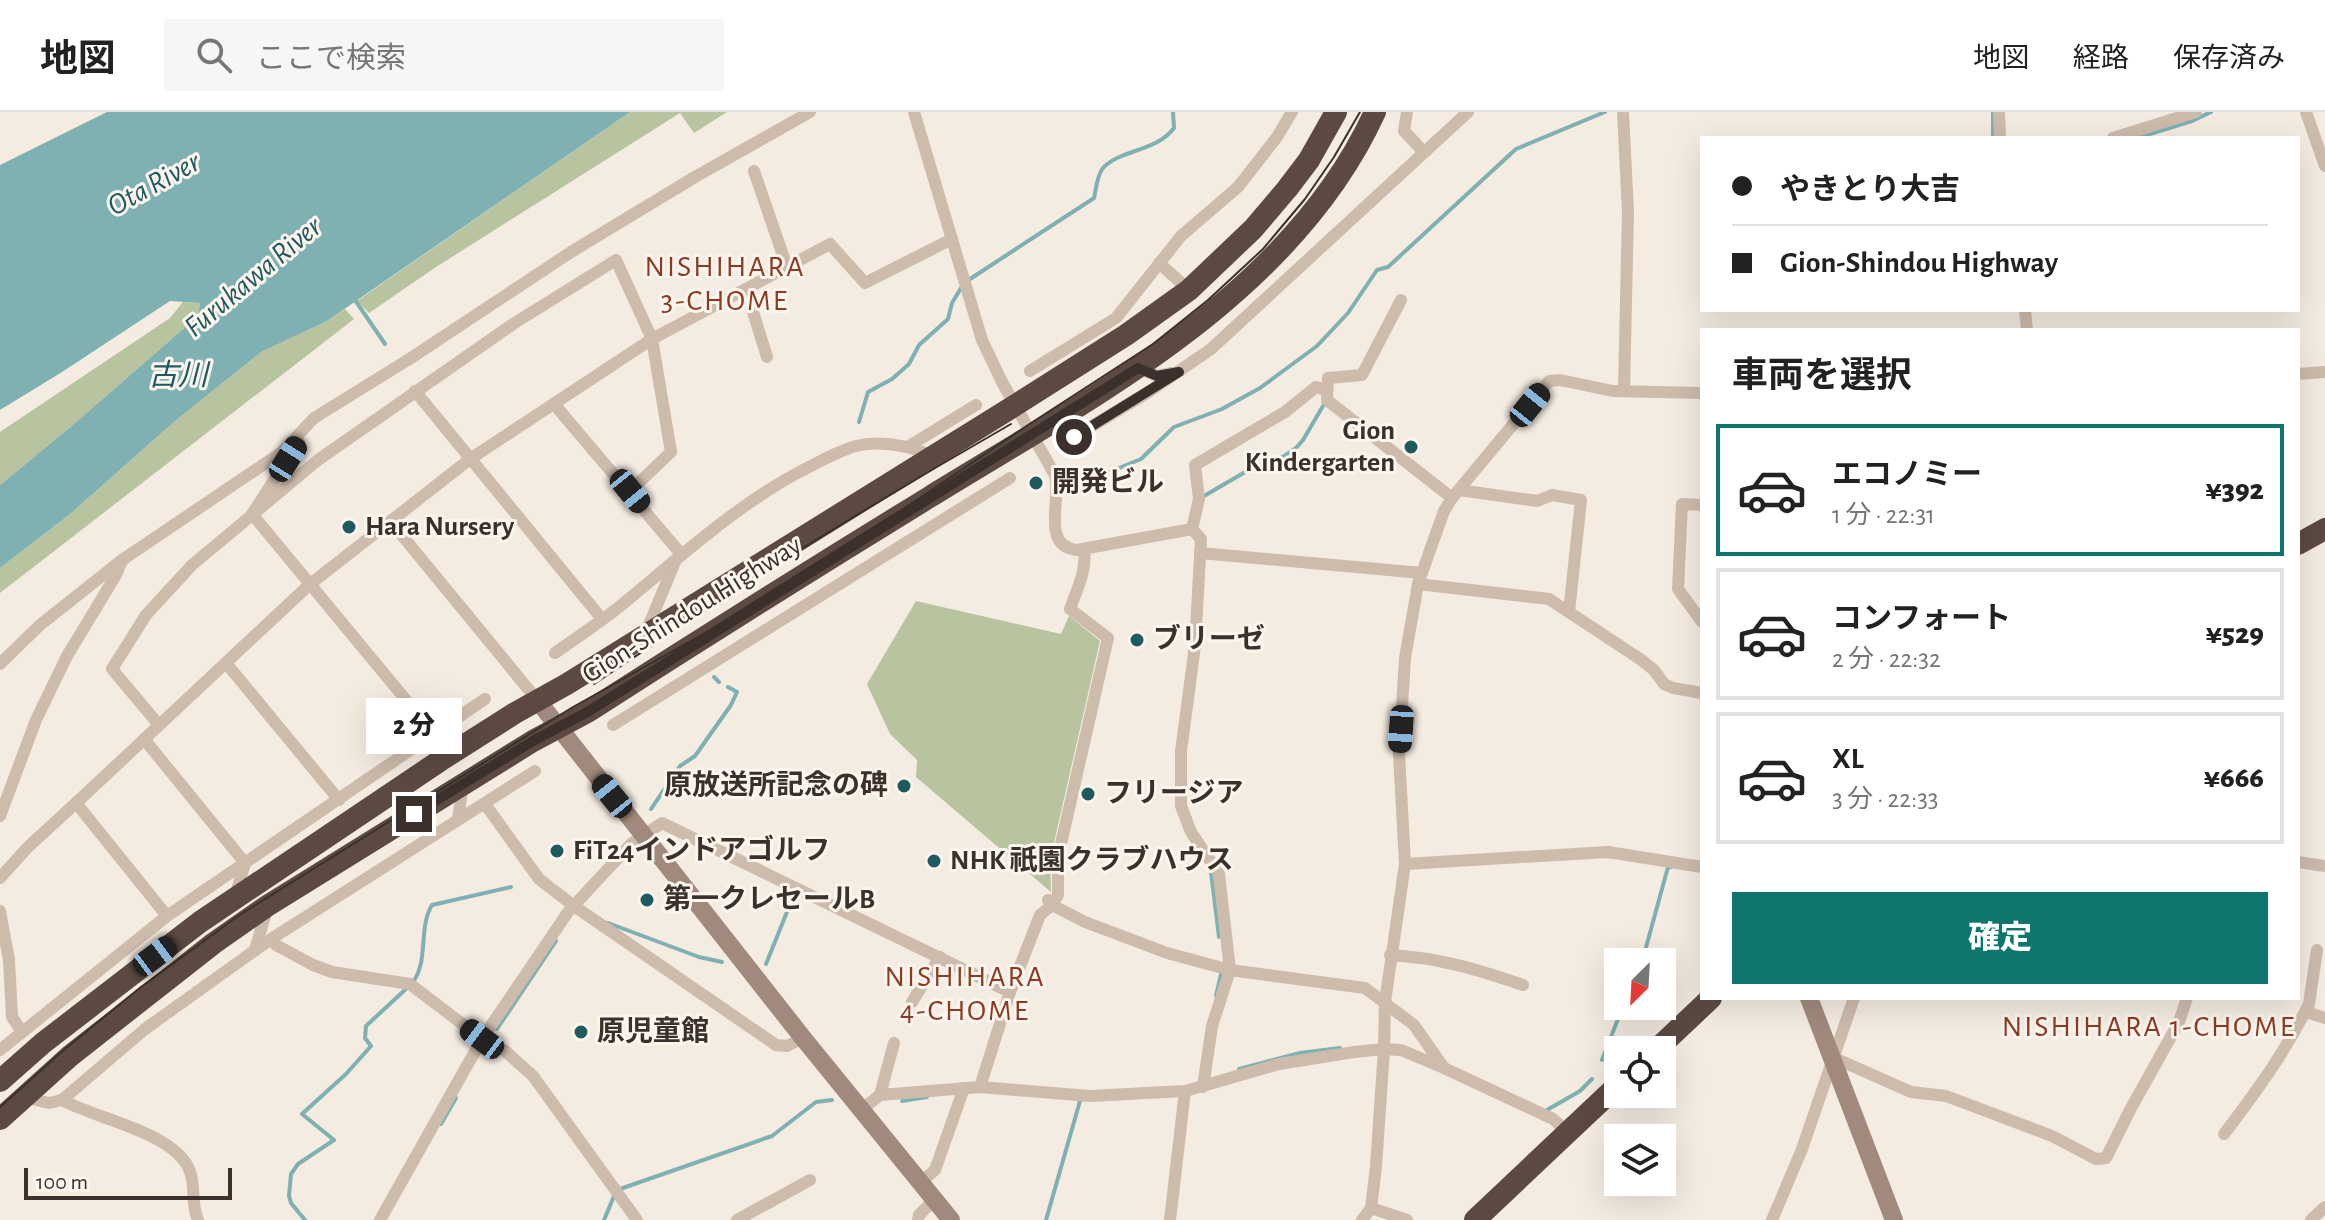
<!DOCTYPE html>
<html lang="ja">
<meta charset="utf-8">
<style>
body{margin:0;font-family:"Alegreya Sans","Noto Sans JP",sans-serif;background:#f6f6f6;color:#222;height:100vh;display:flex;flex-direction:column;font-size:30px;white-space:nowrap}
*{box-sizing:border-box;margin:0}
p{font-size:26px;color:#767676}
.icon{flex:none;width:44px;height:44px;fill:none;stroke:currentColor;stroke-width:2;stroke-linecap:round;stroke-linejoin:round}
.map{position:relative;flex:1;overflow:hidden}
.drawer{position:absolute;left:1700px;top:216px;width:600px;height:672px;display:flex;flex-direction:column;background:#fff;border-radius:0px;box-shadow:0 8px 32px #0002}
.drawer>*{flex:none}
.hud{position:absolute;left:1700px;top:24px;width:600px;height:176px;border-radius:0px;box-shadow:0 8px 32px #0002;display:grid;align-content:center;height:176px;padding:0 32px;background:#fff}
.needle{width:52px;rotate:204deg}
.fabs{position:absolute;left:1604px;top:836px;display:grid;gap:16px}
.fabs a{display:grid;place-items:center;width:72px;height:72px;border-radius:0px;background:#fff;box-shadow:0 8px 32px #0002;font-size:40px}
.scale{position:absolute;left:24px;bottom:20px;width:208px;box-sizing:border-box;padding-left:8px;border:4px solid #3b302b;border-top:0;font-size:22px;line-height:28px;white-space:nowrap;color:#3b302b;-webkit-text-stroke:6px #fbf5ee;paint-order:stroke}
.end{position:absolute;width:36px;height:36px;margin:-18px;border:10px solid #3b302b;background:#fff;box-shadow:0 0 0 4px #fff}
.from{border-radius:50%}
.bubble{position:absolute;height:56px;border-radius:0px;background:#fff;box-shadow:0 8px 32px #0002;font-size:26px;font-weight:800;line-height:56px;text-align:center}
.car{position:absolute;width:24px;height:48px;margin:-24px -12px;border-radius:10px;box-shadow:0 0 6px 2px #0007;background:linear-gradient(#222 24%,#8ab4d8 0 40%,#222 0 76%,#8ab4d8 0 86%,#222 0)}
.hud b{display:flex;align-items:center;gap:28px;height:76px;font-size:30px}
.hud b+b{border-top:2px solid #e0e0e0}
.hud i{width:20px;height:20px;background:#222}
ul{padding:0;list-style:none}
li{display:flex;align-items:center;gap:24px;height:132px;margin:0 16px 12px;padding:0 16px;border:4px solid #e0e0e0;border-radius:0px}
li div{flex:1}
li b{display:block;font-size:30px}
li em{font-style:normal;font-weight:800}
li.active{border-color:#0f766e}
li>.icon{width:72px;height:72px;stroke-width:1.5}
h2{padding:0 32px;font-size:36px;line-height:96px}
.cta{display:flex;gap:16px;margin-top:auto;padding:16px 32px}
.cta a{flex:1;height:92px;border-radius:0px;background:#0f766e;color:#fff;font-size:32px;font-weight:800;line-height:92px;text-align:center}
header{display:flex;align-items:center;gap:48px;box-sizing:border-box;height:112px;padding:0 40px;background:#fff;border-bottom:2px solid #e0e0e0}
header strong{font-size:38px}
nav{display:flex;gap:44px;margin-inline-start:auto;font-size:28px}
.search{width:560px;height:72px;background:#f6f6f6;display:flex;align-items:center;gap:20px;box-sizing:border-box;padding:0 28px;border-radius:0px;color:#767676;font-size:30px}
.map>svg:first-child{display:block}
.green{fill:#b8c4a0}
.water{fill:#7fb0b2}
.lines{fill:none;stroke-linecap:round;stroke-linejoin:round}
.stream{stroke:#7fb0b2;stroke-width:4}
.street{stroke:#cdbbac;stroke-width:12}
.secondary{stroke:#a18a7d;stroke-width:18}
.highway{stroke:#5c4a42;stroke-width:22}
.tram{stroke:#3b302b;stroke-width:2}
.route{stroke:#3b302b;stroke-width:10}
.poi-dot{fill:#1f5a5e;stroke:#fbf5ee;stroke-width:3}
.labels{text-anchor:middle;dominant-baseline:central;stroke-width:6;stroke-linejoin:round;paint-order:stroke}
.poi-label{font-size:28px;font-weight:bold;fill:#3b302b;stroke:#fbf5ee;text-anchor:start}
.street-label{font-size:28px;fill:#3b302b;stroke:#fbf5ee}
.water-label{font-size:30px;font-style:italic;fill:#1f5a5e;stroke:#fbf5ee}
.neighbourhood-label{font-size:30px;letter-spacing:2px;fill:#8c3b22;stroke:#fbf5ee}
</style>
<header>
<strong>地図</strong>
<div class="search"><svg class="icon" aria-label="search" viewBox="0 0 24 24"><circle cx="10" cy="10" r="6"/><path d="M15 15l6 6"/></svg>ここで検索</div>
<nav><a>地図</a><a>経路</a><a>保存済み</a></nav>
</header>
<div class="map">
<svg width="2325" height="1108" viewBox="0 0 2325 1108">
<rect width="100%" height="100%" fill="#f4ebe1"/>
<g class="green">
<path d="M 630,0 L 727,0 L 694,21 L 680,1 L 436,155 L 369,201 L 357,189 Z"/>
<path d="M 183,190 L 200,191 L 198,204 L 74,312 L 0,373 L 0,320 L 170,206 Z"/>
<path d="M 345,197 L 354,207 L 0,481 L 0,456 L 70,402 L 175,309 L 261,240 L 327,209 Z"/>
<path d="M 916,489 L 1061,522 L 1069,504 L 1100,529 L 1050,748 L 1051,780 L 916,665 L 917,648 L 890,622 L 867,572 Z"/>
</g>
<path class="water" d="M 107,0 L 630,0 L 327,209 L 261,240 L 175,309 L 70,402 L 0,456 L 0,373 L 74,312 L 198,204 L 200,191 L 170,189 L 62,260 L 0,298 L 0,53 Z"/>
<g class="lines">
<g class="stream">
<path d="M 1993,0 L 1993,26"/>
<path d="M 2137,26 L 2192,9 L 2211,0"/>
<path d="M 970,167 L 1091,88 L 1094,86 C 1096,77 1097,63 1103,56 C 1121,37 1156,40 1174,16 L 1173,0"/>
<path d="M 355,188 L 385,232"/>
<path d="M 859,310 L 868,280 L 892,267 L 909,252 L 919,233 L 948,207 L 952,191 L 961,176"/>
<path d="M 1061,380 L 1141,347 L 1174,315 L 1222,297 L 1260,276 L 1317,234 L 1348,201 L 1377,158 L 1388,155 L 1516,37 L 1605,0"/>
<path d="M 1204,384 L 1252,356 L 1283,345 L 1296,336 L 1303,328 L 1323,294"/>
<path d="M 714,565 L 719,570"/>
<path d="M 651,697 L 680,654 L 695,644 L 731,593 L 737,580 L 728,575"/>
<path d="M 1211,760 L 1219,825"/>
<path d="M 608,811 L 699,845 L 722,850"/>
<path d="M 1642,850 L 1668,755 L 1671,755"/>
<path d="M 766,852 L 795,780"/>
<path d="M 413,870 C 429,848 418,816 432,793 L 511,775"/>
<path d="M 1216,884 L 1221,862"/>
<path d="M 497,917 L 556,829"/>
<path d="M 1602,948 L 1623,894"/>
<path d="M 1239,957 L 1300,941 L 1340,936"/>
<path d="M 902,989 L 927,985"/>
<path d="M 1547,998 L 1580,979 L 1592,967"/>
<path d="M 441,1012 L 456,986"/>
<path d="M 620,1077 L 772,1024 L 816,990 L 832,988"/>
<path d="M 305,1108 L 291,1091 L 289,1084 L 291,1062 L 298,1052 L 334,1028 L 302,1002 L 346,962 L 371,934 L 365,926 L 366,914 L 407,876"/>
<path d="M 604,1108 L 614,1084"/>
<path d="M 1046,1108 L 1080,989"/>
</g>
<g class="street">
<path d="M 914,0 L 982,228 L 1002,270 L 1055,363 C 1062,387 1040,434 1077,438 L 1192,417"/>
<path d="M 1407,0 L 1404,19 L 1424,40"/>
<path d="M 1623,0 L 1628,100 L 1624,279"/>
<path d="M 1999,0 L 2000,26"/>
<path d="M 2306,0 L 2325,54"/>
<path d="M 2113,26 L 2196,0"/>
<path d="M 754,59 L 787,155"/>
<path d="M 1159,151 L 1189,178"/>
<path d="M 746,177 L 767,245"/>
<path d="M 1401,188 L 1362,263 L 1328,266 L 1327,288 L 1452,386"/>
<path d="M 2025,198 L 2027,218"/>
<path d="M 1138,256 L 1157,264 L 1172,261"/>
<path d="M 1030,259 L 1116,206 L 1181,124 L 1238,75 L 1277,25 L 1292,0"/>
<path d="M 2298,262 L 2325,260"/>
<path d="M 415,279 L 602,507"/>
<path d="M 554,292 L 681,442"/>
<path d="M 1074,325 L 1150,279 L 1211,237 L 1468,0"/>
<path d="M 299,330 L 252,402 L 435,623"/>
<path d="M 909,334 L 976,293"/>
<path d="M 1459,378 L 1537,389 L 1552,383 L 1581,388 L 1569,500"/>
<path d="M 1702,393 L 1682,392 L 1678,477 L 1702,510"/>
<path d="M 391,410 L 538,589"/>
<path d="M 1084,437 C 1087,459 1077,477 1070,497 L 1108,526 L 1058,745 L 1058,783 L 1052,793 L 1085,810 L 1167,841 L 1230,858 L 1365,876 L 1414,913 L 1444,956"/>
<path d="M 1200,441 L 1422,461"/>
<path d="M 1418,472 L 1549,487 L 1640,547 L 1654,558 L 1664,572 L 1673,576 L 1702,581"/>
<path d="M 645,522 L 675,450"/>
<path d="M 555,541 C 576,526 599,511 619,495 C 679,446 737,392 805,357 C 821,349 838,339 856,334 C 881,328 909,334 933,344"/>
<path d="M 226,551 L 339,688"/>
<path d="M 0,552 L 40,513 L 122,448 L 282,340 L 314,306 L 411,246 L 571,140 L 695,65 L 810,0"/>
<path d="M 159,613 L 112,557 L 146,503 L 192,453 L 318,348 L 513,212 L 616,148 L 652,227 L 671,340 L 630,379"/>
<path d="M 613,613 L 1010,366"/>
<path d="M 144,627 L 245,751 L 235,785"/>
<path d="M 485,692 L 539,767 L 574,794 L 776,933 L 787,934 L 803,926"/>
<path d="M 0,704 L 36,608 L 67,544 L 116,463 L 122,448"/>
<path d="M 458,707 L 463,672"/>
<path d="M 2298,750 L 2325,754"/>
<path d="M 1405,752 L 1608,740 L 1702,755"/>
<path d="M 0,766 L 28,735 L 76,691"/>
<path d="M 0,799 L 9,848 L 12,905 L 22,920"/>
<path d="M 167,804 L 76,691 L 309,473 L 470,347 L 652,227 L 830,132 L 865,171 L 952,127"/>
<path d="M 271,827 L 276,833 L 313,853 L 332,860 L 410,872 L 482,927 L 504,938 L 533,964 L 637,1108"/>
<path d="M 255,838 L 267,797"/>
<path d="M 1390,843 C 1440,846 1476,857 1523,873"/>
<path d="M 912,890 L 940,845"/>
<path d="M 2306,900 L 2325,906"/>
<path d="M 0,938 L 167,804 L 485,587"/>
<path d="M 1832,945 L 1911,980 L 1946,984 L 2052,1024 L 2096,1047 L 2106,1046 L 2130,998 L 2179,910 L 2187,886"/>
<path d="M 980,975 L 1010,880 L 1040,803 L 1052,793 L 1048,788"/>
<path d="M 1203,975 L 1212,914 L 1230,858 L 1219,762 L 1191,720 L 1181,694 L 1181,639 L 1195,534 L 1201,427 L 1192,417 L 1199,387 L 1195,353 L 1285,300 L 1316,275 L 1326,278"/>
<path d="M 880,983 L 894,931"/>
<path d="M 23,985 L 49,991 L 62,988 L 145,917 L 271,827 L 535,659"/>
<path d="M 62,988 C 97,1007 167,1019 187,1053 C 197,1070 190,1091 198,1108"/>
<path d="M 861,998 L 880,983 L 980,975 L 1090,984 L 1185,979 L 1279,952 L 1354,940 L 1384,937 L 1401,938 L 1444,956 L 1553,1007 L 1568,1020"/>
<path d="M 2224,1022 C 2256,980 2286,939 2309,892 L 2317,838"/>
<path d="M 921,1070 L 935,1058 L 964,976"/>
<path d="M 1371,1096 L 1376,1055 L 1384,937 L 1385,890 L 1405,752 L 1399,642 L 1405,546 L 1418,472 L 1444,399 L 1452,386 L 1549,269 L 1560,268 L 1613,279 L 1702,281"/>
<path d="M 380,1108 L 482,927 L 568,800 L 631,732 L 662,711 L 1010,880"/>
<path d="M 737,1108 L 810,1068"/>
<path d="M 918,1108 L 919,1103 L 935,1087"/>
<path d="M 1170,1108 L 1185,979"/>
<path d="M 1362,1108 L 1371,1096 L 1407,1108"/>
<path d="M 1772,1108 L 1802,1037 L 1854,886"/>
<path d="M 2311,1108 L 2325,1095"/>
</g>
<g class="secondary">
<path d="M 538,589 L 803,926 L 951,1108"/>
<path d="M 1809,886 L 1894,1108"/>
</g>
<g class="highway">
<path d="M 2298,432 L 2325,417"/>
<path d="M 1656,938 L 1711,886"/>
<path d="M 0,969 L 43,931 L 200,810 L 441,648 L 515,601 L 567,572 L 1014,294 L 1126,223 L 1189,178 L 1253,117 L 1287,77 L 1309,48 L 1336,0"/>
<path d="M 0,1007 L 70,944 L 214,831 L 267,794 L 533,629 L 589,599 C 701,527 814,456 928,386 C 1091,285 1291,184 1375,0"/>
<path d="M 1475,1108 L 1618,973"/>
</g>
<g class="tram">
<path d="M 594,572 C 730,480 869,393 1011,312"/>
<path d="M 0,995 L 65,937 L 141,875 L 241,802 L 573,595 L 705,521 L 914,390 L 1028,313 L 1153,232 L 1208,188 L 1263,137 L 1305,87 L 1334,45 L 1360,0"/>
</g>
</g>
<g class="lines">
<path class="route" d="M 414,702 L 533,629 L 589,599 L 1138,256 L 1157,264 L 1179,260 L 1074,325"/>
</g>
<g class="poi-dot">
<circle cx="1411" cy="335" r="8"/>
<circle cx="1036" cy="371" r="8"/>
<circle cx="349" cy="415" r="8"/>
<circle cx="1137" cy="528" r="8"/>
<circle cx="904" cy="674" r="8"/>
<circle cx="1088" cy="682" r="8"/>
<circle cx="557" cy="739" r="8"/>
<circle cx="934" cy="749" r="8"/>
<circle cx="647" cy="788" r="8"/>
<circle cx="581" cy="920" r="8"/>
</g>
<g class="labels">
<g class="poi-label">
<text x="1395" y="319" text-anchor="end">Gion<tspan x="1395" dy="32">Kindergarten</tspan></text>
<text x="1052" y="371">開発ビル</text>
<text x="365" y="415">Hara Nursery</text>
<text x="1153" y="528">ブリーゼ</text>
<text x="888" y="674" text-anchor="end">原放送所記念の碑</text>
<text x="1104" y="682">フリージア</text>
<text x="573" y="739">FiT24インドアゴルフ</text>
<text x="950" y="749">NHK 祇園クラブハウス</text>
<text x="663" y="788">第一クレセールB</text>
<text x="597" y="920">原児童館</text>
</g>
<g class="street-label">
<text transform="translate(692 498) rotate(-32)">Gion-Shindou Highway</text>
</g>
<g class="water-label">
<text transform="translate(154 72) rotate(-29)">Ota River</text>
<text transform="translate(253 165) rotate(-40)">Furukawa River</text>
<text x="178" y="264">古川</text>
</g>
<g class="neighbourhood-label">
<text x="725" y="155">NISHIHARA<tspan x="725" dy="34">3-CHOME</tspan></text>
<text x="965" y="865">NISHIHARA<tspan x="965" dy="34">4-CHOME</tspan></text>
<text x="2149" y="915">NISHIHARA 1-CHOME</text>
</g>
</g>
</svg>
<div class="fabs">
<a><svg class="needle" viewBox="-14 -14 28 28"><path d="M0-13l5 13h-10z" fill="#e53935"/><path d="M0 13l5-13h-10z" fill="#767676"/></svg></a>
<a><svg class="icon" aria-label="locate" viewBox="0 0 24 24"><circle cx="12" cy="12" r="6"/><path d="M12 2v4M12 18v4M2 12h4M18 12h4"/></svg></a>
<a><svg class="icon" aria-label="layers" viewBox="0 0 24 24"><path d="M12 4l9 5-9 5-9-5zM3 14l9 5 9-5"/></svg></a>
</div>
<div class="scale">100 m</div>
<i class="end from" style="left:1074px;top:325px"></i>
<i class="end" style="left:414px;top:702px"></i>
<div class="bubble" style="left:366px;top:586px;width:96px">2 分</div>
<i class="car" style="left:1530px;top:293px;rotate:39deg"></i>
<i class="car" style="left:288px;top:347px;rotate:32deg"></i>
<i class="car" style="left:630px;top:379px;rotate:141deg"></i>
<i class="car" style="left:1401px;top:617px;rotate:184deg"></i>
<i class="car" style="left:612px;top:684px;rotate:321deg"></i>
<i class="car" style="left:155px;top:844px;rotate:53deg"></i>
<i class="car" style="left:482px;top:927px;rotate:307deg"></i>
<div class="hud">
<b><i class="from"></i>やきとり大吉</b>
<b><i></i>Gion-Shindou Highway</b>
</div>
<section class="drawer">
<h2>車両を選択</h2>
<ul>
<li class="active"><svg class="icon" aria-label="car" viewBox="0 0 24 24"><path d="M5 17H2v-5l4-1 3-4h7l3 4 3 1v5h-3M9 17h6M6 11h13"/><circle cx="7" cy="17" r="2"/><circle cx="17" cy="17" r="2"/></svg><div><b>エコノミー</b><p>1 分 · 22:31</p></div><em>¥392</em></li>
<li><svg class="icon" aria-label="car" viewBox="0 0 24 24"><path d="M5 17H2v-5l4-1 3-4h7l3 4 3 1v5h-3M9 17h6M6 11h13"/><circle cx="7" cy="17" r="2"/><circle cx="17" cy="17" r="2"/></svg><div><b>コンフォート</b><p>2 分 · 22:32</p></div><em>¥529</em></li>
<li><svg class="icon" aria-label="car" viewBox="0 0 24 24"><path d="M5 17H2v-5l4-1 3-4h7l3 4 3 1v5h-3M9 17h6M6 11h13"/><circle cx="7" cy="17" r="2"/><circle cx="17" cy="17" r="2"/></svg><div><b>XL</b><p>3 分 · 22:33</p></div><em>¥666</em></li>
</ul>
<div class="cta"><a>確定</a></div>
</section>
</div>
